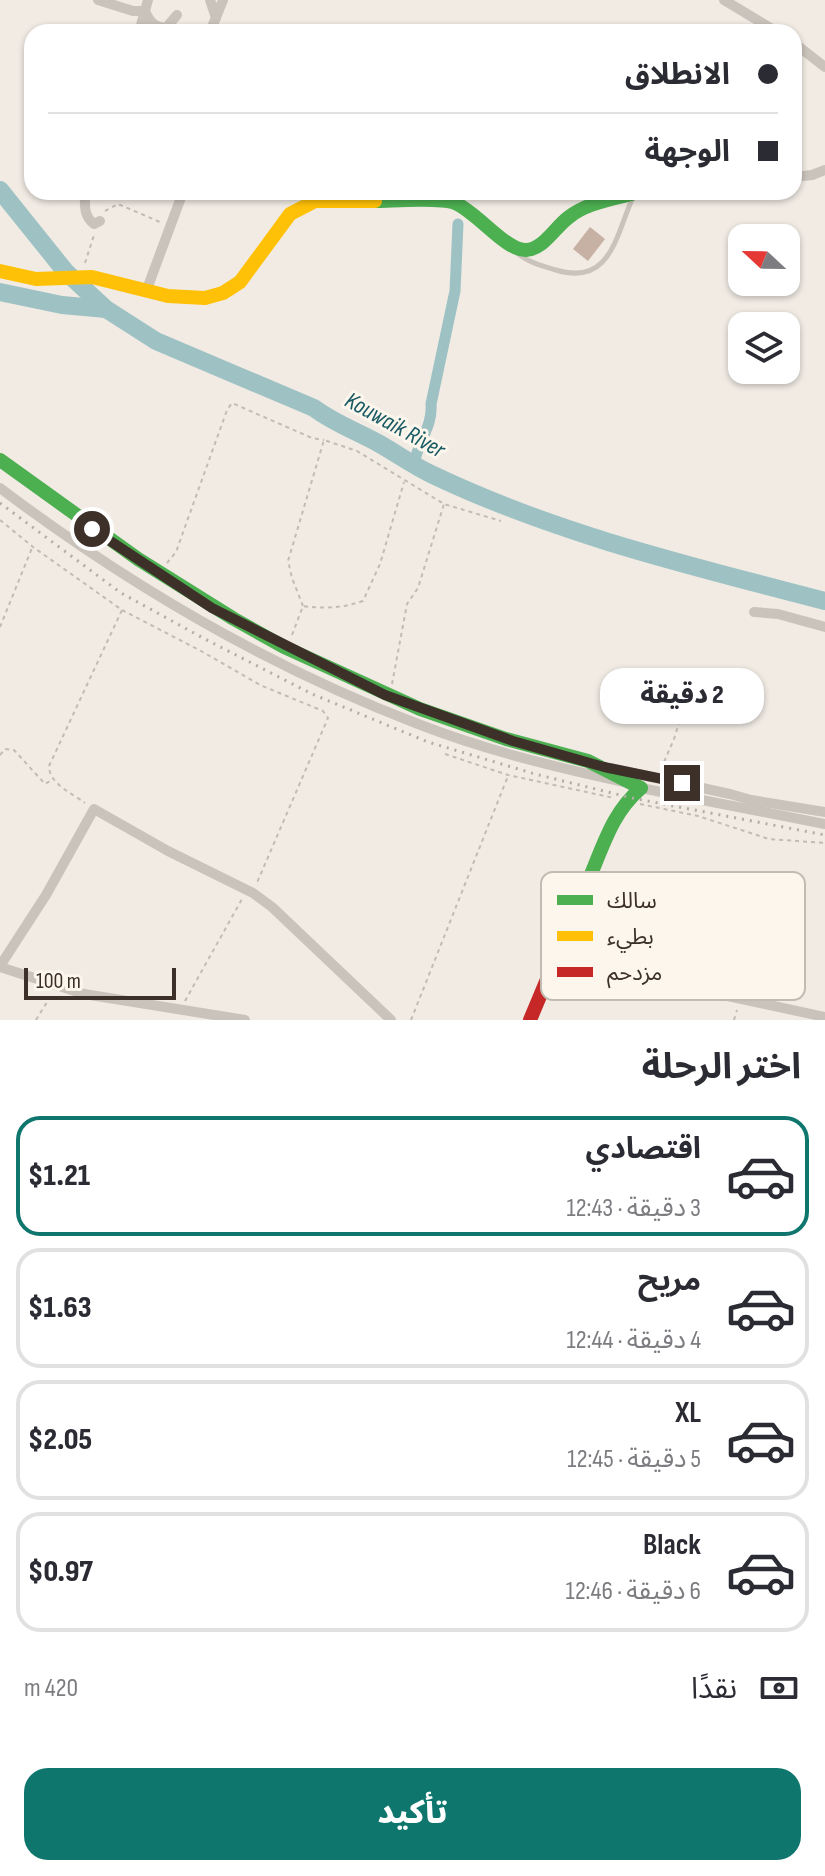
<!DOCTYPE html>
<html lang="ar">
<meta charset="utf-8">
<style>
body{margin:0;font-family:"Sofia Sans Condensed","Noto Sans Arabic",sans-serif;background:#f7f7f7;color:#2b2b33;direction:rtl;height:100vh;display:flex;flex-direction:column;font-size:30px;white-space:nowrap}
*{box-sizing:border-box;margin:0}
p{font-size:26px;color:#7c7c81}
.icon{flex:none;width:44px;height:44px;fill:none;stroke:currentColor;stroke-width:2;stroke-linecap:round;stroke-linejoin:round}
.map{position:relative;height:1020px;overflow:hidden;direction:ltr}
.panel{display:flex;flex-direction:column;background:#fff;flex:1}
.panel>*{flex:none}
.hud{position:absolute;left:24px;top:24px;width:778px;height:176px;border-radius:24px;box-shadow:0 2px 6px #0004;direction:rtl;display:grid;align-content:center;height:176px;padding:0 24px;background:#fff}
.needle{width:52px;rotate:292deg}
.fabs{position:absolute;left:728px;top:224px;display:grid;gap:16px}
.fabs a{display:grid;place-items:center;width:72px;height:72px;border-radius:16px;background:#fff;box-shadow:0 2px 6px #0004;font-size:40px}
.scale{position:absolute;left:24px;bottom:20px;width:152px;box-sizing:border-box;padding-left:8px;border:4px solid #3c3029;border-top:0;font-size:22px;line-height:28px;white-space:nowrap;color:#3c3029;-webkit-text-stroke:6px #fcf6ec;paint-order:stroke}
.end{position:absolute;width:36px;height:36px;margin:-18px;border:10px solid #3c3029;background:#fff;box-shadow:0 0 0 4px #fff}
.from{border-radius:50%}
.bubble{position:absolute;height:56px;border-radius:24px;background:#fff;box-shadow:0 2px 6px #0004;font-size:26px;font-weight:800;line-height:56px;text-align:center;direction:rtl}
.hud b{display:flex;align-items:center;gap:28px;height:76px;font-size:30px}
.hud b+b{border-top:2px solid #e1e1e2}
.hud i{width:20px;height:20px;background:#2b2b33}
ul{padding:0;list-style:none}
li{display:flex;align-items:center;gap:24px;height:120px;margin:0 16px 12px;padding:0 8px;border:4px solid #e1e1e2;border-radius:24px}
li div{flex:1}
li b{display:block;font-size:30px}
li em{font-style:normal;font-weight:800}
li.selected{border-color:#0f766e}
li>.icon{width:72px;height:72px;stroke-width:1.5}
h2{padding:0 24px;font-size:36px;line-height:96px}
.pay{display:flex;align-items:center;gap:20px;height:88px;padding:0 24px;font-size:30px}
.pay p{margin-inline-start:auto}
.primary-button{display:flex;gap:16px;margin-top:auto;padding:16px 24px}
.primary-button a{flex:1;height:92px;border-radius:24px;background:#0f766e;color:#fff;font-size:32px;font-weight:800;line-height:92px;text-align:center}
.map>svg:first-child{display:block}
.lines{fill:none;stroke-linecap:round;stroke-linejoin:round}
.canal{stroke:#9ec2c4;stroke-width:11}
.river{stroke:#9ec2c4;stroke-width:18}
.building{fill:#c7b0a4}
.path{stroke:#c3bcb4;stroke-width:2;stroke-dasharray:4 4;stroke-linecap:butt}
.lane{stroke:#cac3bc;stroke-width:5}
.street{stroke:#cac3bc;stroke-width:10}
.fast{stroke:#4caf50;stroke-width:14}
.slow{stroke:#ffc107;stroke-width:14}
.jam{stroke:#c62828;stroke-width:14}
.rail{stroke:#b2aca6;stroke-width:3;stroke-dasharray:2 6;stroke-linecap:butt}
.route{stroke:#3c3029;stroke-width:10}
.labels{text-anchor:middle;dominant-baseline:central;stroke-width:6;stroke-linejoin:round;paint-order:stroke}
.water-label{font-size:24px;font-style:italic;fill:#195b64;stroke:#fcf6ec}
.key{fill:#fcf6ec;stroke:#c2bbb2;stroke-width:2}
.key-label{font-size:22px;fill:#3c3029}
</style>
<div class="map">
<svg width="825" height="1020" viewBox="0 0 825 1020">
<rect width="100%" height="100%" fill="#f1ebe4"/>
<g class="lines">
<path class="canal" d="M 414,466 C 416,443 433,428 431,404 L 455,291 L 458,224"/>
<g class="river">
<path d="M 0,190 L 65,271 L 106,309 L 156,341 L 314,408 C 334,423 356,431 378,443 C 396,453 412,465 431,474 C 556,534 691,566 825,601"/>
<path d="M 0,292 L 62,305 L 106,309"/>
</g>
</g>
<path class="building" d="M 590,227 L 605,239 L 588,261 L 573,249 Z"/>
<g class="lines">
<g class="path">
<path d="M 105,211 L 118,204 L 160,222"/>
<path d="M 85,263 L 94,235"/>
<path d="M 0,520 L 33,547 L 122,610 L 49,766 C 49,784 72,793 85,803"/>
<path d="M 167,563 L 176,552 L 227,410 L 232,403 L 312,438 L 324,440"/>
<path d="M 303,606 L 292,578 L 288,561 L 324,440 L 357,451 L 444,504 L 501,521"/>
<path d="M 122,610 L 201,651 L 260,685 L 323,711 L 328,718 L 256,885"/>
<path d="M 0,627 L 32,548"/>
<path d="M 292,635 L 303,606 C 324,609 342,608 363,601 L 380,564 L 404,482"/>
<path d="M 392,684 L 407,604 L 418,588 L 444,504"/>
<path d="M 445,754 L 508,775 L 614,798"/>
<path d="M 0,755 L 5,749 L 14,750 L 45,784 L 52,780"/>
<path d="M 661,769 L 674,739 L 691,684"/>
<path d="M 640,804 L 698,816 L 769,839 L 825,843"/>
<path d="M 600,887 L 627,900"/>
<path d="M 185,1001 L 242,899"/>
<path d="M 36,1020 L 52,994"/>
<path d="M 411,1020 L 508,776"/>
<path d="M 734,1020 L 737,1010"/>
</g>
<path class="lane" d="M 516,252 C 527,262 542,266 556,270 C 612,287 616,233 634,195"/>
<g class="street">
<path d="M 98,0 L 133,11 L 145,11"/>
<path d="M 210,0 L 216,18"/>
<path d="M 724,0 L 777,32"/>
<path d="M 145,11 C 150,22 154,27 166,28 L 177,15"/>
<path d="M 139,32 L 148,0"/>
<path d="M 210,32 L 223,0"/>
<path d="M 794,43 L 825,67"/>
<path d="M 794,177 L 812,175 L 825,170"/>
<path d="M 85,192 C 85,204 83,216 94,224 L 100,221"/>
<path d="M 147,289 L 183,192"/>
<path d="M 0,488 C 130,586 266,666 418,724 C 485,750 554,767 624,782"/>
<path d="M 754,612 L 778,614 L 825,627"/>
<path d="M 610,768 L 730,794 L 751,800 L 762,810"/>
<path d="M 641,788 L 825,824"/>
<path d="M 751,800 L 825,812"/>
<path d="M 556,959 L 825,1017"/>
<path d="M 0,966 L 46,895 L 94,809 L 168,851 L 253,893 L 272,907 L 391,1020"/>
<path d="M 0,967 L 84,994 L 245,1020"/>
</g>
<g class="fast">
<path d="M 375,201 C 393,201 440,197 455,203 C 477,212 506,251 526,250 C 544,249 555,227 569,217 C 587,202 616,199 638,192"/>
<path d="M 0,460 L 138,559 L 234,619 L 284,647 L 420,709 L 506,739 L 588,761 L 641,788 C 612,813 604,844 589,879"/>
</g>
<path class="slow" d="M 0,271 L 36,279 L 92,277 L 168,296 L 205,298 L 223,293 L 240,282 L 290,214 L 315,201 L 375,201"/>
<path class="jam" d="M 530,1020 L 589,879"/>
<path class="rail" d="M 0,503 L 121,593 L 203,638 L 312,694 L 428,742 L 535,774 L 632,798 L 825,835"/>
</g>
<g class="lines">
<path class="route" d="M 92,529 L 212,608 L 385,695 L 513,741 L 604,767 L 682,783"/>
</g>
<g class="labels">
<g class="water-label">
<text transform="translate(395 425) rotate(29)">Kouwaik River</text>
</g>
</g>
<rect x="541" y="872" width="264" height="128" rx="12" class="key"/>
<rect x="557" y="895" width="36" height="10" fill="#4caf50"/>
<rect x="557" y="931" width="36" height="10" fill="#ffc107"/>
<rect x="557" y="967" width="36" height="10" fill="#c62828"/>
<g class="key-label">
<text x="607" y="908">سالك</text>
<text x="607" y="944">بطيء</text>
<text x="607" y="980">مزدحم</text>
</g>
</svg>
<div class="fabs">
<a><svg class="needle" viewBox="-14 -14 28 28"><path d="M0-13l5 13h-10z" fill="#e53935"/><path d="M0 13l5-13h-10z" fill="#7c7c81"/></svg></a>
<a><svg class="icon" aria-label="layers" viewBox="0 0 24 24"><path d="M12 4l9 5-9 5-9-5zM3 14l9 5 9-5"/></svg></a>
</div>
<div class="scale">100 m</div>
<i class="end from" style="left:92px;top:529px"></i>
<i class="end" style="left:682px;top:783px"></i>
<div class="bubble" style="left:600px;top:668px;width:164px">2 دقيقة</div>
<div class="hud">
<b><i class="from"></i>الانطلاق</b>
<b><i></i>الوجهة</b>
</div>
</div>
<section class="panel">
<h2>اختر الرحلة</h2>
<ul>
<li class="selected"><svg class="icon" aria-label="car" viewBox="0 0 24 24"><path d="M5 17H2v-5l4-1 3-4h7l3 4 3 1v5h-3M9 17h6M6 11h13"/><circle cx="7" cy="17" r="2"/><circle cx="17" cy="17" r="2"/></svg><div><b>اقتصادي</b><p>3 دقيقة · 12:43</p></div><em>$1.21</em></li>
<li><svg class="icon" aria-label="car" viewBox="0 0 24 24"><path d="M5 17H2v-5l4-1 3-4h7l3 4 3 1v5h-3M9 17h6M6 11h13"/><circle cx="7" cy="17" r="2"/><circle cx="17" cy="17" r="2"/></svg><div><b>مريح</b><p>4 دقيقة · 12:44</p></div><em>$1.63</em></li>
<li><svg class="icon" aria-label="car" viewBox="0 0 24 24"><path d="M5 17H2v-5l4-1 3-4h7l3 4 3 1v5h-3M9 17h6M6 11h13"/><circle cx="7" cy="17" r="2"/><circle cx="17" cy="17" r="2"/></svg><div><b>XL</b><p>5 دقيقة · 12:45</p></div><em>$2.05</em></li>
<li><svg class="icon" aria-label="car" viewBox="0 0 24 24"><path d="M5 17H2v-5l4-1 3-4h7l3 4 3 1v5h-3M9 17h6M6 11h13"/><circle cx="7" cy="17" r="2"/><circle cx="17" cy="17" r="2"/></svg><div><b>Black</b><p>6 دقيقة · 12:46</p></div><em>$0.97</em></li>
</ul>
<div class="pay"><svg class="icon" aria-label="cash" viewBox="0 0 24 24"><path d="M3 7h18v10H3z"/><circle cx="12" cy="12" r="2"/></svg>نقدًا<p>420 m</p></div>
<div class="primary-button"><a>تأكيد</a></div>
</section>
